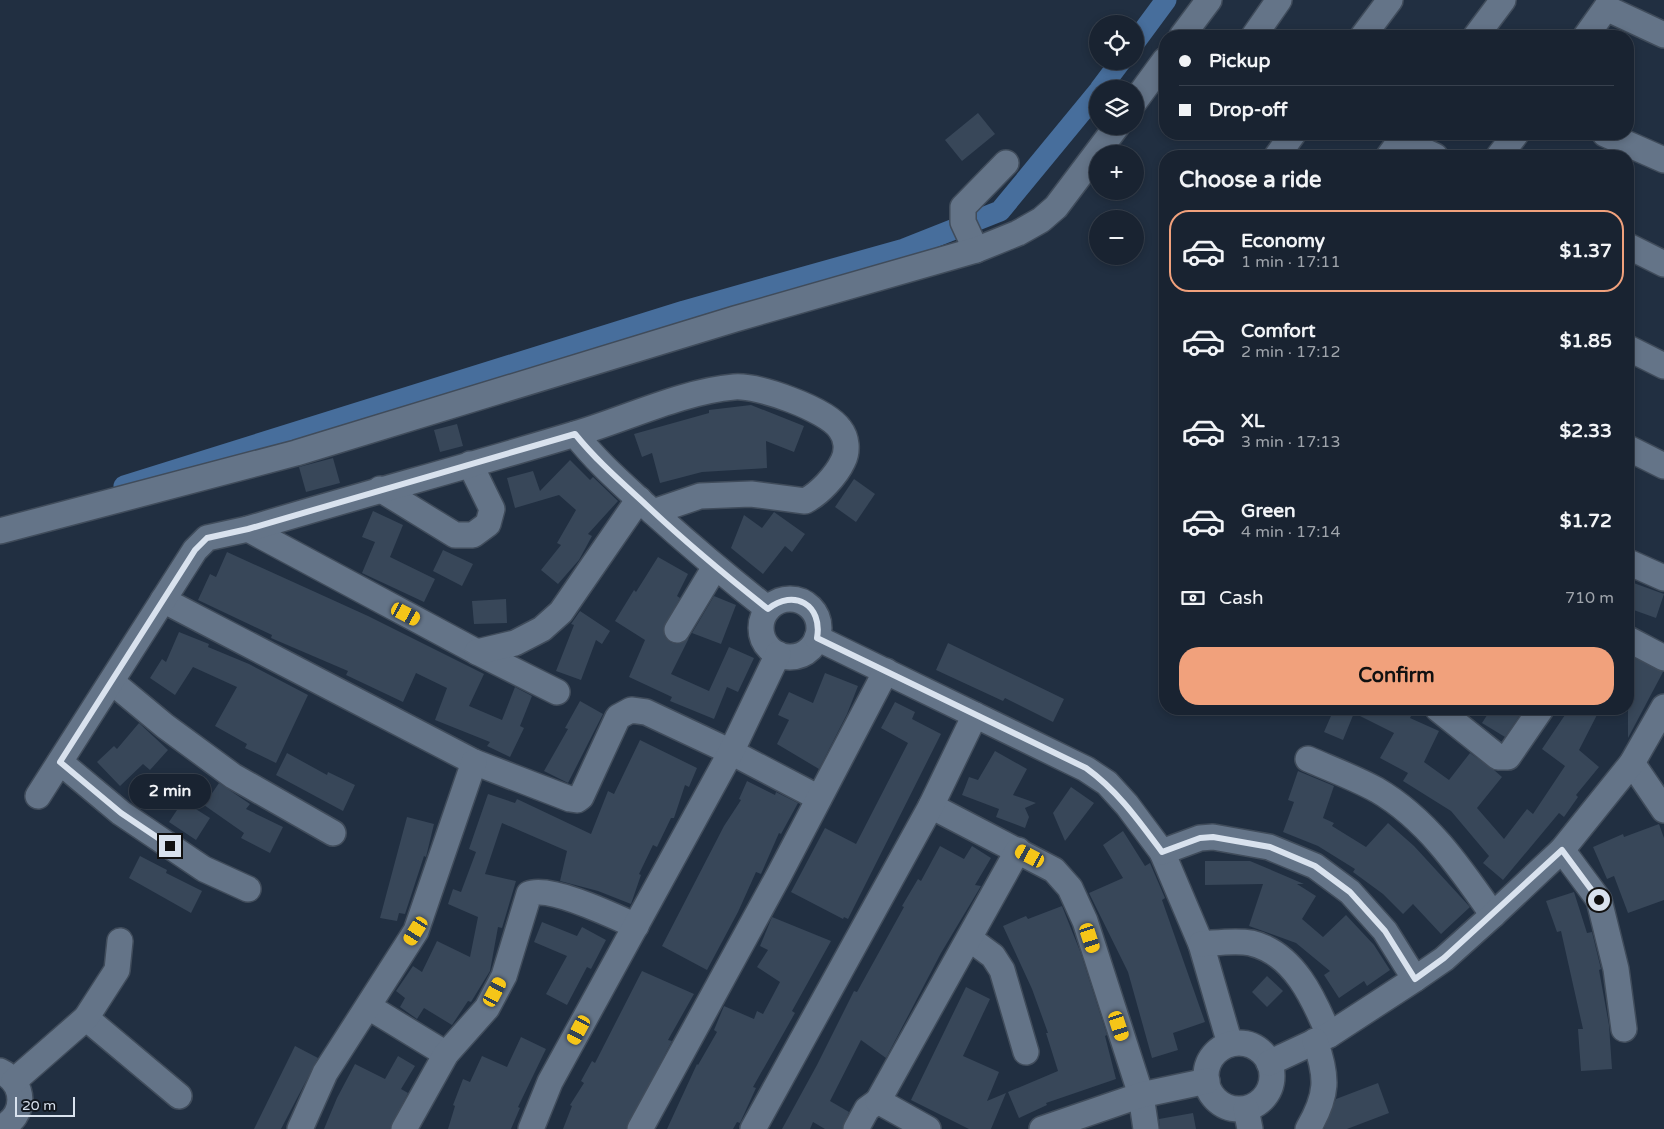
<!DOCTYPE html>
<meta charset="utf-8">
<style>
body{margin:0;font-family:"Varela Round",sans-serif;background:#262f3d;color:#f1f3f6;height:100vh;display:flex;flex-direction:column;font-size:19px;white-space:nowrap}
*{box-sizing:border-box;margin:0}
p{font-size:16px;color:#9fa4ab}
.icon{flex:none;width:28px;height:28px;fill:none;stroke:currentColor;stroke-width:2;stroke-linecap:round;stroke-linejoin:round}
.map{position:relative;flex:1;overflow:hidden}
.sheet{position:absolute;left:1159px;top:150px;width:475px;height:565px;display:flex;flex-direction:column;background:#192331;border-radius:20px;box-shadow:0 2px 8px #0003,0 0 0 1px #37404d}
.sheet>*{flex:none}
.guide{position:absolute;left:1159px;top:30px;width:475px;height:110px;border-radius:20px;box-shadow:0 2px 8px #0003,0 0 0 1px #37404d;display:grid;align-content:center;height:110px;padding:0 20px;background:#192331}
.controls{position:absolute;left:1089px;top:15px;display:grid;gap:10px}
.controls a{display:grid;place-items:center;width:55px;height:55px;border-radius:50%;background:#192331;box-shadow:0 2px 8px #0003,0 0 0 1px #37404d;font-size:25px}
.scale{position:absolute;left:15px;bottom:12px;width:60px;box-sizing:border-box;padding-left:5px;border:2px solid #d9e2ee;border-top:0;font-size:14px;line-height:18px;white-space:nowrap;color:#d9e2ee;-webkit-text-stroke:4px #11171f;paint-order:stroke}
.end{position:absolute;width:22px;height:22px;margin:-11px;border:6px solid #d9e2ee;background:#111;box-shadow:0 0 0 2px #111}
.from{border-radius:50%}
.bubble{position:absolute;height:35px;border-radius:18px;background:#192331;box-shadow:0 2px 8px #0003,0 0 0 1px #37404d;font-size:16px;font-weight:700;line-height:35px;text-align:center}
.car{position:absolute;width:15px;height:30px;margin:-15px -8px;border-radius:6px;box-shadow:0 0 4px 1px #0007;background:linear-gradient(#f5c518 24%,#345 0 40%,#f5c518 0 76%,#345 0 86%,#f5c518 0)}
.guide b{display:flex;align-items:center;gap:18px;height:48px;font-size:19px}
.guide b+b{border-top:1px solid #37404d}
.guide i{width:12px;height:12px;background:#f1f3f6}
ul{padding:0;list-style:none}
li{display:flex;align-items:center;gap:15px;height:82px;margin:0 10px 8px;padding:0 10px;border:2px solid transparent;border-radius:20px}
li div{flex:1}
li b{display:block;font-size:19px}
li em{font-style:normal;font-weight:700}
li.current{border-color:#f1a17c}
li>.icon{width:45px;height:45px;stroke-width:1.5}
h2{padding:0 20px;font-size:22px;line-height:60px}
.pay{display:flex;align-items:center;gap:12px;height:55px;padding:0 20px;font-size:19px}
.pay p{margin-inline-start:auto}
.action{display:flex;gap:10px;margin-top:auto;padding:10px 20px}
.action a{flex:1;height:58px;border-radius:20px;background:#f1a17c;color:#111;font-size:20px;font-weight:700;line-height:58px;text-align:center}
.map>svg:first-child{display:block}
.lines{fill:none;stroke-linecap:round;stroke-linejoin:round}
.canal{stroke:#476e9c;stroke-width:21}
.building{fill:#384759}
.minor-casing{stroke:#404c5b;stroke-width:28}
.minor{stroke:#647488;stroke-width:25}
.route{stroke:#d9e2ee;stroke-width:6}
</style>
<div class="map">
<svg width="1664" height="1129" viewBox="0 0 1664 1129">
<rect width="100%" height="100%" fill="#212f41"/>
<g class="lines">
<g class="canal">
<path d="M 1135,42 L 1166,0"/>
<path d="M 1100,89 L 1121,61"/>
<path d="M 124,486 L 684,311 L 904,249 L 1000,211 L 1098,92"/>
</g>
</g>
<g class="building">
<path d="M 978,113 L 995,134 L 962,161 L 945,140 Z"/>
<path d="M 751,405 L 804,426 L 794,452 L 766,441 L 767,468 L 702,472 L 660,483 L 652,453 L 642,457 L 634,434 L 709,413 L 709,410 Z"/>
<path d="M 457,424 L 463,446 L 440,452 L 434,430 Z"/>
<path d="M 333,458 L 340,483 L 306,492 L 299,467 Z"/>
<path d="M 570,460 L 590,480 L 593,477 L 618,501 L 588,534 L 592,536 L 579,560 L 558,584 L 541,570 L 561,545 L 557,543 L 576,510 L 559,495 L 515,508 L 507,478 L 533,471 L 540,491 Z"/>
<path d="M 854,479 L 875,494 L 856,522 L 835,507 Z"/>
<path d="M 373,511 L 403,525 L 390,557 L 435,579 L 424,602 L 362,573 L 375,542 L 362,537 Z"/>
<path d="M 774,512 L 805,534 L 792,552 L 785,546 L 763,574 L 731,548 L 744,515 L 762,528 Z"/>
<path d="M 443,550 L 473,564 L 462,586 L 433,571 Z"/>
<path d="M 227,552 L 368,616 L 484,674 L 469,706 L 502,720 L 515,687 L 532,696 L 520,726 L 524,728 L 510,757 L 487,746 L 490,742 L 435,720 L 447,688 L 416,673 L 403,702 L 346,675 L 348,671 L 271,638 L 272,635 L 198,600 L 210,574 L 216,577 Z"/>
<path d="M 658,557 L 688,574 L 677,596 L 680,598 L 663,629 L 665,637 L 670,642 L 677,644 L 689,638 L 671,674 L 709,691 L 729,647 L 754,658 L 738,692 L 727,687 L 714,719 L 670,701 L 672,697 L 629,677 L 645,640 L 615,621 L 634,590 L 636,592 Z"/>
<path d="M 1628,581 L 1664,594 L 1656,618 L 1628,608 Z"/>
<path d="M 714,596 L 736,605 L 721,644 L 692,633 Z"/>
<path d="M 506,599 L 507,623 L 474,624 L 472,601 Z"/>
<path d="M 580,611 L 610,631 L 602,644 L 596,640 L 581,680 L 556,671 L 574,625 L 571,624 Z"/>
<path d="M 179,632 L 209,644 L 208,647 L 249,664 L 308,695 L 276,763 L 245,748 L 247,744 L 215,726 L 237,687 L 193,667 L 175,695 L 150,678 L 162,659 L 166,662 Z"/>
<path d="M 948,643 L 1064,699 L 1053,722 L 1005,698 L 1003,701 L 936,670 Z"/>
<path d="M 1628,655 L 1663,672 L 1628,738 Z"/>
<path d="M 825,673 L 858,686 L 847,714 L 819,769 L 777,744 L 789,720 L 778,715 L 789,692 L 813,703 Z"/>
<path d="M 580,701 L 603,714 L 568,783 L 544,771 L 568,729 L 565,728 Z"/>
<path d="M 895,702 L 915,712 L 912,719 L 941,734 L 848,919 L 844,917 L 843,919 L 791,892 L 825,828 L 856,844 L 908,743 L 881,728 Z"/>
<path d="M 1334,709 L 1396,709 L 1411,716 L 1410,718 L 1439,731 L 1424,762 L 1449,780 L 1470,753 L 1494,770 L 1502,777 L 1477,808 L 1504,839 L 1527,809 L 1533,814 L 1565,766 L 1542,749 L 1569,709 L 1600,709 L 1579,750 L 1599,767 L 1576,795 L 1578,797 L 1564,817 L 1559,813 L 1503,880 L 1483,863 L 1489,856 L 1451,811 L 1403,781 L 1408,773 L 1380,758 L 1394,733 L 1354,713 L 1343,740 L 1324,732 Z"/>
<path d="M 1491,709 L 1524,709 L 1505,737 L 1482,723 Z"/>
<path d="M 139,723 L 168,750 L 150,770 L 143,764 L 120,786 L 97,762 L 114,746 L 117,749 Z"/>
<path d="M 640,740 L 697,768 L 689,787 L 685,785 L 674,818 L 671,818 L 657,847 L 653,845 L 639,874 L 641,875 L 631,904 L 598,891 L 560,881 L 567,851 L 502,823 L 485,874 L 516,881 L 502,928 L 498,927 L 490,971 L 471,1002 L 468,1001 L 452,1025 L 424,1008 L 417,1019 L 400,1007 L 405,998 L 396,991 L 413,966 L 422,972 L 437,941 L 470,957 L 478,917 L 448,904 L 453,889 L 461,892 L 476,852 L 469,849 L 488,794 L 515,803 L 517,799 L 591,834 L 608,791 L 614,794 Z"/>
<path d="M 995,751 L 1027,769 L 1013,795 L 1036,803 L 1025,808 L 1029,817 L 1025,828 L 996,817 L 999,809 L 962,795 L 969,777 L 978,780 Z"/>
<path d="M 287,753 L 327,775 L 328,772 L 355,785 L 343,811 L 276,775 Z"/>
<path d="M 1298,771 L 1334,786 L 1323,818 L 1334,823 L 1332,826 L 1366,847 L 1388,823 L 1414,846 L 1470,907 L 1441,934 L 1413,904 L 1403,914 L 1383,894 L 1353,872 L 1355,869 L 1318,846 L 1283,832 L 1294,802 L 1288,800 Z"/>
<path d="M 747,781 L 775,795 L 776,792 L 798,803 L 781,834 L 779,833 L 761,874 L 756,872 L 738,912 L 707,970 L 662,946 L 724,826 L 741,800 L 739,799 Z"/>
<path d="M 219,783 L 250,804 L 246,809 L 283,827 L 270,853 L 241,838 L 244,833 L 204,805 Z"/>
<path d="M 1071,787 L 1094,803 L 1065,841 L 1053,813 Z"/>
<path d="M 183,801 L 210,818 L 196,840 L 169,822 Z"/>
<path d="M 407,817 L 434,824 L 426,857 L 424,856 L 405,914 L 399,913 L 397,921 L 380,918 Z"/>
<path d="M 1659,824 L 1664,838 L 1664,900 L 1628,913 L 1614,876 L 1607,879 L 1593,847 L 1623,834 L 1624,837 Z"/>
<path d="M 1123,831 L 1145,866 L 1150,863 L 1165,898 L 1162,900 L 1205,1022 L 1173,1033 L 1178,1050 L 1152,1058 L 1128,972 L 1089,893 L 1123,878 L 1103,845 Z"/>
<path d="M 940,846 L 964,859 L 972,846 L 991,858 L 975,885 L 981,886 L 941,953 L 886,1058 L 861,1040 L 830,1101 L 849,1112 L 842,1129 L 825,1129 L 813,1122 L 810,1129 L 782,1129 L 817,1065 L 854,991 L 857,992 L 904,907 L 902,906 L 918,879 L 921,881 Z"/>
<path d="M 140,856 L 167,870 L 166,873 L 202,891 L 191,913 L 129,878 Z"/>
<path d="M 1205,861 L 1250,861 L 1304,884 L 1297,884 L 1316,896 L 1302,919 L 1323,937 L 1346,915 L 1374,945 L 1390,970 L 1367,986 L 1364,981 L 1339,998 L 1324,975 L 1330,971 L 1296,943 L 1249,926 L 1263,884 L 1205,885 Z"/>
<path d="M 1574,892 L 1587,933 L 1592,932 L 1601,969 L 1599,970 L 1609,1025 L 1612,1069 L 1581,1071 L 1578,1029 L 1583,1029 L 1561,931 L 1557,932 L 1546,901 Z"/>
<path d="M 1062,906 L 1080,951 L 1107,1035 L 1105,1036 L 1116,1079 L 1046,1103 L 1047,1105 L 1019,1118 L 1008,1092 L 1058,1071 L 1046,1033 L 1048,1033 L 1032,989 L 1003,926 L 1026,916 L 1028,919 Z"/>
<path d="M 772,917 L 831,941 L 792,1011 L 795,1013 L 753,1087 L 756,1088 L 740,1123 L 737,1122 L 733,1129 L 667,1129 L 697,1064 L 698,1065 L 717,1032 L 714,1030 L 724,1006 L 754,1019 L 757,1011 L 763,1014 L 780,982 L 757,967 L 768,950 L 760,946 Z"/>
<path d="M 542,922 L 577,936 L 582,927 L 606,940 L 591,969 L 587,967 L 567,1005 L 546,994 L 567,956 L 534,942 Z"/>
<path d="M 642,971 L 694,994 L 668,1040 L 672,1041 L 626,1129 L 563,1129 L 572,1106 L 570,1105 L 584,1083 L 581,1081 L 592,1061 L 595,1063 Z"/>
<path d="M 1267,976 L 1283,991 L 1267,1007 L 1252,992 Z"/>
<path d="M 966,987 L 990,999 L 963,1056 L 999,1072 L 987,1101 L 1006,1093 L 991,1129 L 969,1129 L 911,1100 Z"/>
<path d="M 521,1037 L 546,1049 L 518,1107 L 520,1108 L 511,1129 L 448,1129 L 455,1106 L 453,1105 L 463,1079 L 470,1082 L 482,1056 L 507,1067 Z"/>
<path d="M 295,1046 L 318,1058 L 281,1129 L 254,1129 Z"/>
<path d="M 398,1056 L 415,1066 L 401,1089 L 408,1093 L 390,1129 L 324,1129 L 337,1098 L 355,1064 L 385,1079 Z"/>
<path d="M 1378,1083 L 1389,1113 L 1347,1129 L 1324,1129 L 1336,1099 Z"/>
<path d="M 1193,1113 L 1196,1129 L 1160,1129 L 1159,1119 Z"/>
</g>
<g class="lines">
<defs>
<g id="minor">
<path d="M 1182,36 L 1209,0"/>
<path d="M 1254,36 L 1279,0"/>
<path d="M 1363,36 L 1390,0"/>
<path d="M 1476,36 L 1503,0"/>
<path d="M 1586,36 L 1606,8 L 1664,35"/>
<path d="M 1135,101 L 1165,60"/>
<path d="M 1605,134 L 1664,160"/>
<path d="M 1401,140 L 1435,156"/>
<path d="M 1277,156 L 1293,134"/>
<path d="M 1389,156 L 1405,134"/>
<path d="M 1499,156 L 1516,134"/>
<path d="M 1628,246 L 1664,264"/>
<path d="M 976,250 L 963,222 L 963,207 L 1006,163"/>
<path d="M 1628,348 L 1664,366"/>
<path d="M 575,434 C 596,461 620,482 645,505 C 685,541 726,576 768,609"/>
<path d="M 1628,448 L 1664,466"/>
<path d="M 380,489 L 455,535 L 473,535 L 488,524 L 492,509 L 470,464"/>
<path d="M 248,529 L 477,652 L 557,692"/>
<path d="M 0,531 L 296,453 L 735,319 L 976,250 L 1018,233 L 1041,220 L 1056,207 L 1117,126"/>
<path d="M 1628,562 L 1664,578"/>
<circle cx="790" cy="628" r="29"/>
<path d="M 163,600 L 474,762 L 570,799 L 577,800 L 581,797 L 618,717 L 631,710 L 646,712 L 731,752 L 819,798"/>
<path d="M 677,630 L 715,567"/>
<path d="M 817,638 L 1086,769 L 1107,783 L 1127,805 L 1162,852 L 1201,944 L 1230,1044"/>
<path d="M 1628,639 L 1664,658"/>
<path d="M 477,652 L 515,643 L 542,629 L 561,612 L 639,499"/>
<path d="M 112,682 L 165,726 L 233,776 L 333,833"/>
<path d="M 1438,709 L 1498,757 L 1508,757 L 1541,709"/>
<path d="M 1308,759 C 1331,769 1355,778 1377,790 C 1427,819 1461,869 1493,915"/>
<path d="M 60,762 L 121,813 L 204,869 L 248,889"/>
<path d="M 1632,763 L 1664,810"/>
<path d="M 38,796 L 195,550 L 207,538 L 248,529 C 357,496 466,467 575,434 C 623,420 684,391 734,387 C 758,385 826,409 840,429 C 847,438 848,451 843,461 C 836,476 819,494 805,501 L 751,494 L 700,496 L 653,512"/>
<path d="M 931,806 L 1054,870 L 1070,888 L 1085,921 L 1141,1095 L 1146,1129"/>
<path d="M 1562,850 L 1599,900 L 1616,969 L 1624,1029"/>
<path d="M 1162,852 L 1200,838 L 1213,837 L 1269,847 L 1315,866 L 1350,892 L 1385,931 L 1415,979"/>
<path d="M 970,939 L 993,956 L 1002,970 L 1026,1052"/>
<path d="M 1201,944 C 1217,943 1235,940 1251,943 C 1294,953 1314,999 1329,1035"/>
<path d="M 369,1007 L 446,1054"/>
<path d="M 86,1018 L 179,1096"/>
<circle cx="1239" cy="1076" r="33"/>
<path d="M 1269,1063 L 1329,1035 L 1415,979 L 1444,959 L 1493,915 L 1562,850 L 1632,763 L 1664,707"/>
<path d="M 0,1071 C 26,1083 27,1116 0,1128"/>
<path d="M 14,1081 L 86,1018 L 117,970 L 120,941"/>
<path d="M 1246,1109 L 1250,1129"/>
<path d="M 300,1129 L 325,1073 L 416,931 L 474,762"/>
<path d="M 404,1129 L 446,1054 L 487,1008 L 504,976 L 529,894 C 549,885 614,916 636,926"/>
<path d="M 531,1129 L 550,1082 L 731,752 L 778,654"/>
<path d="M 640,1129 L 779,875 L 886,671"/>
<path d="M 753,1129 L 931,806 L 975,715"/>
<path d="M 856,1129 L 867,1109 L 878,1101"/>
<path d="M 928,1129 L 878,1101 L 1018,850"/>
<path d="M 1042,1129 L 1141,1095 L 1207,1081"/>
<path d="M 1308,1129 C 1328,1095 1328,1077 1315,1041"/>
</g>
</defs>
<use href="#minor" class="minor-casing"/>
<use href="#minor" class="minor"/>
</g>
<g class="lines">
<path class="route" d="M 170,846 L 121,813 L 60,762 L 195,550 L 207,538 L 248,529 L 575,434 C 596,460 619,480 643,502 C 683,540 725,575 768,609 C 794,588 823,605 817,638 L 1086,768 C 1118,791 1139,821 1162,852 L 1200,838 L 1213,837 L 1270,847 L 1315,866 L 1350,892 L 1385,931 L 1415,979 L 1444,958 L 1562,850 L 1599,900"/>
</g>
</svg>
<div class="controls">
<a><svg class="icon" aria-label="locate" viewBox="0 0 24 24"><circle cx="12" cy="12" r="6"/><path d="M12 2v4M12 18v4M2 12h4M18 12h4"/></svg></a>
<a><svg class="icon" aria-label="layers" viewBox="0 0 24 24"><path d="M12 4l9 5-9 5-9-5zM3 14l9 5 9-5"/></svg></a>
<a>+</a>
<a>−</a>
</div>
<div class="scale">20 m</div>
<i class="end from" style="left:1599px;top:900px"></i>
<i class="end" style="left:170px;top:846px"></i>
<div class="bubble" style="left:129px;top:774px;width:82px">2 min</div>
<i class="car" style="left:406px;top:614px;rotate:118deg"></i>
<i class="car" style="left:1030px;top:856px;rotate:298deg"></i>
<i class="car" style="left:416px;top:931px;rotate:212deg"></i>
<i class="car" style="left:1090px;top:938px;rotate:162deg"></i>
<i class="car" style="left:495px;top:992px;rotate:28deg"></i>
<i class="car" style="left:1119px;top:1026px;rotate:162deg"></i>
<i class="car" style="left:579px;top:1030px;rotate:208deg"></i>
<div class="guide">
<b><i class="from"></i>Pickup</b>
<b><i></i>Drop-off</b>
</div>
<section class="sheet">
<h2>Choose a ride</h2>
<ul>
<li class="current"><svg class="icon" aria-label="car" viewBox="0 0 24 24"><path d="M5 17H2v-5l4-1 3-4h7l3 4 3 1v5h-3M9 17h6M6 11h13"/><circle cx="7" cy="17" r="2"/><circle cx="17" cy="17" r="2"/></svg><div><b>Economy</b><p>1 min · 17:11</p></div><em>$1.37</em></li>
<li><svg class="icon" aria-label="car" viewBox="0 0 24 24"><path d="M5 17H2v-5l4-1 3-4h7l3 4 3 1v5h-3M9 17h6M6 11h13"/><circle cx="7" cy="17" r="2"/><circle cx="17" cy="17" r="2"/></svg><div><b>Comfort</b><p>2 min · 17:12</p></div><em>$1.85</em></li>
<li><svg class="icon" aria-label="car" viewBox="0 0 24 24"><path d="M5 17H2v-5l4-1 3-4h7l3 4 3 1v5h-3M9 17h6M6 11h13"/><circle cx="7" cy="17" r="2"/><circle cx="17" cy="17" r="2"/></svg><div><b>XL</b><p>3 min · 17:13</p></div><em>$2.33</em></li>
<li><svg class="icon" aria-label="car" viewBox="0 0 24 24"><path d="M5 17H2v-5l4-1 3-4h7l3 4 3 1v5h-3M9 17h6M6 11h13"/><circle cx="7" cy="17" r="2"/><circle cx="17" cy="17" r="2"/></svg><div><b>Green</b><p>4 min · 17:14</p></div><em>$1.72</em></li>
</ul>
<div class="pay"><svg class="icon" aria-label="cash" viewBox="0 0 24 24"><path d="M3 7h18v10H3z"/><circle cx="12" cy="12" r="2"/></svg>Cash<p>710 m</p></div>
<div class="action"><a>Confirm</a></div>
</section>
</div>
